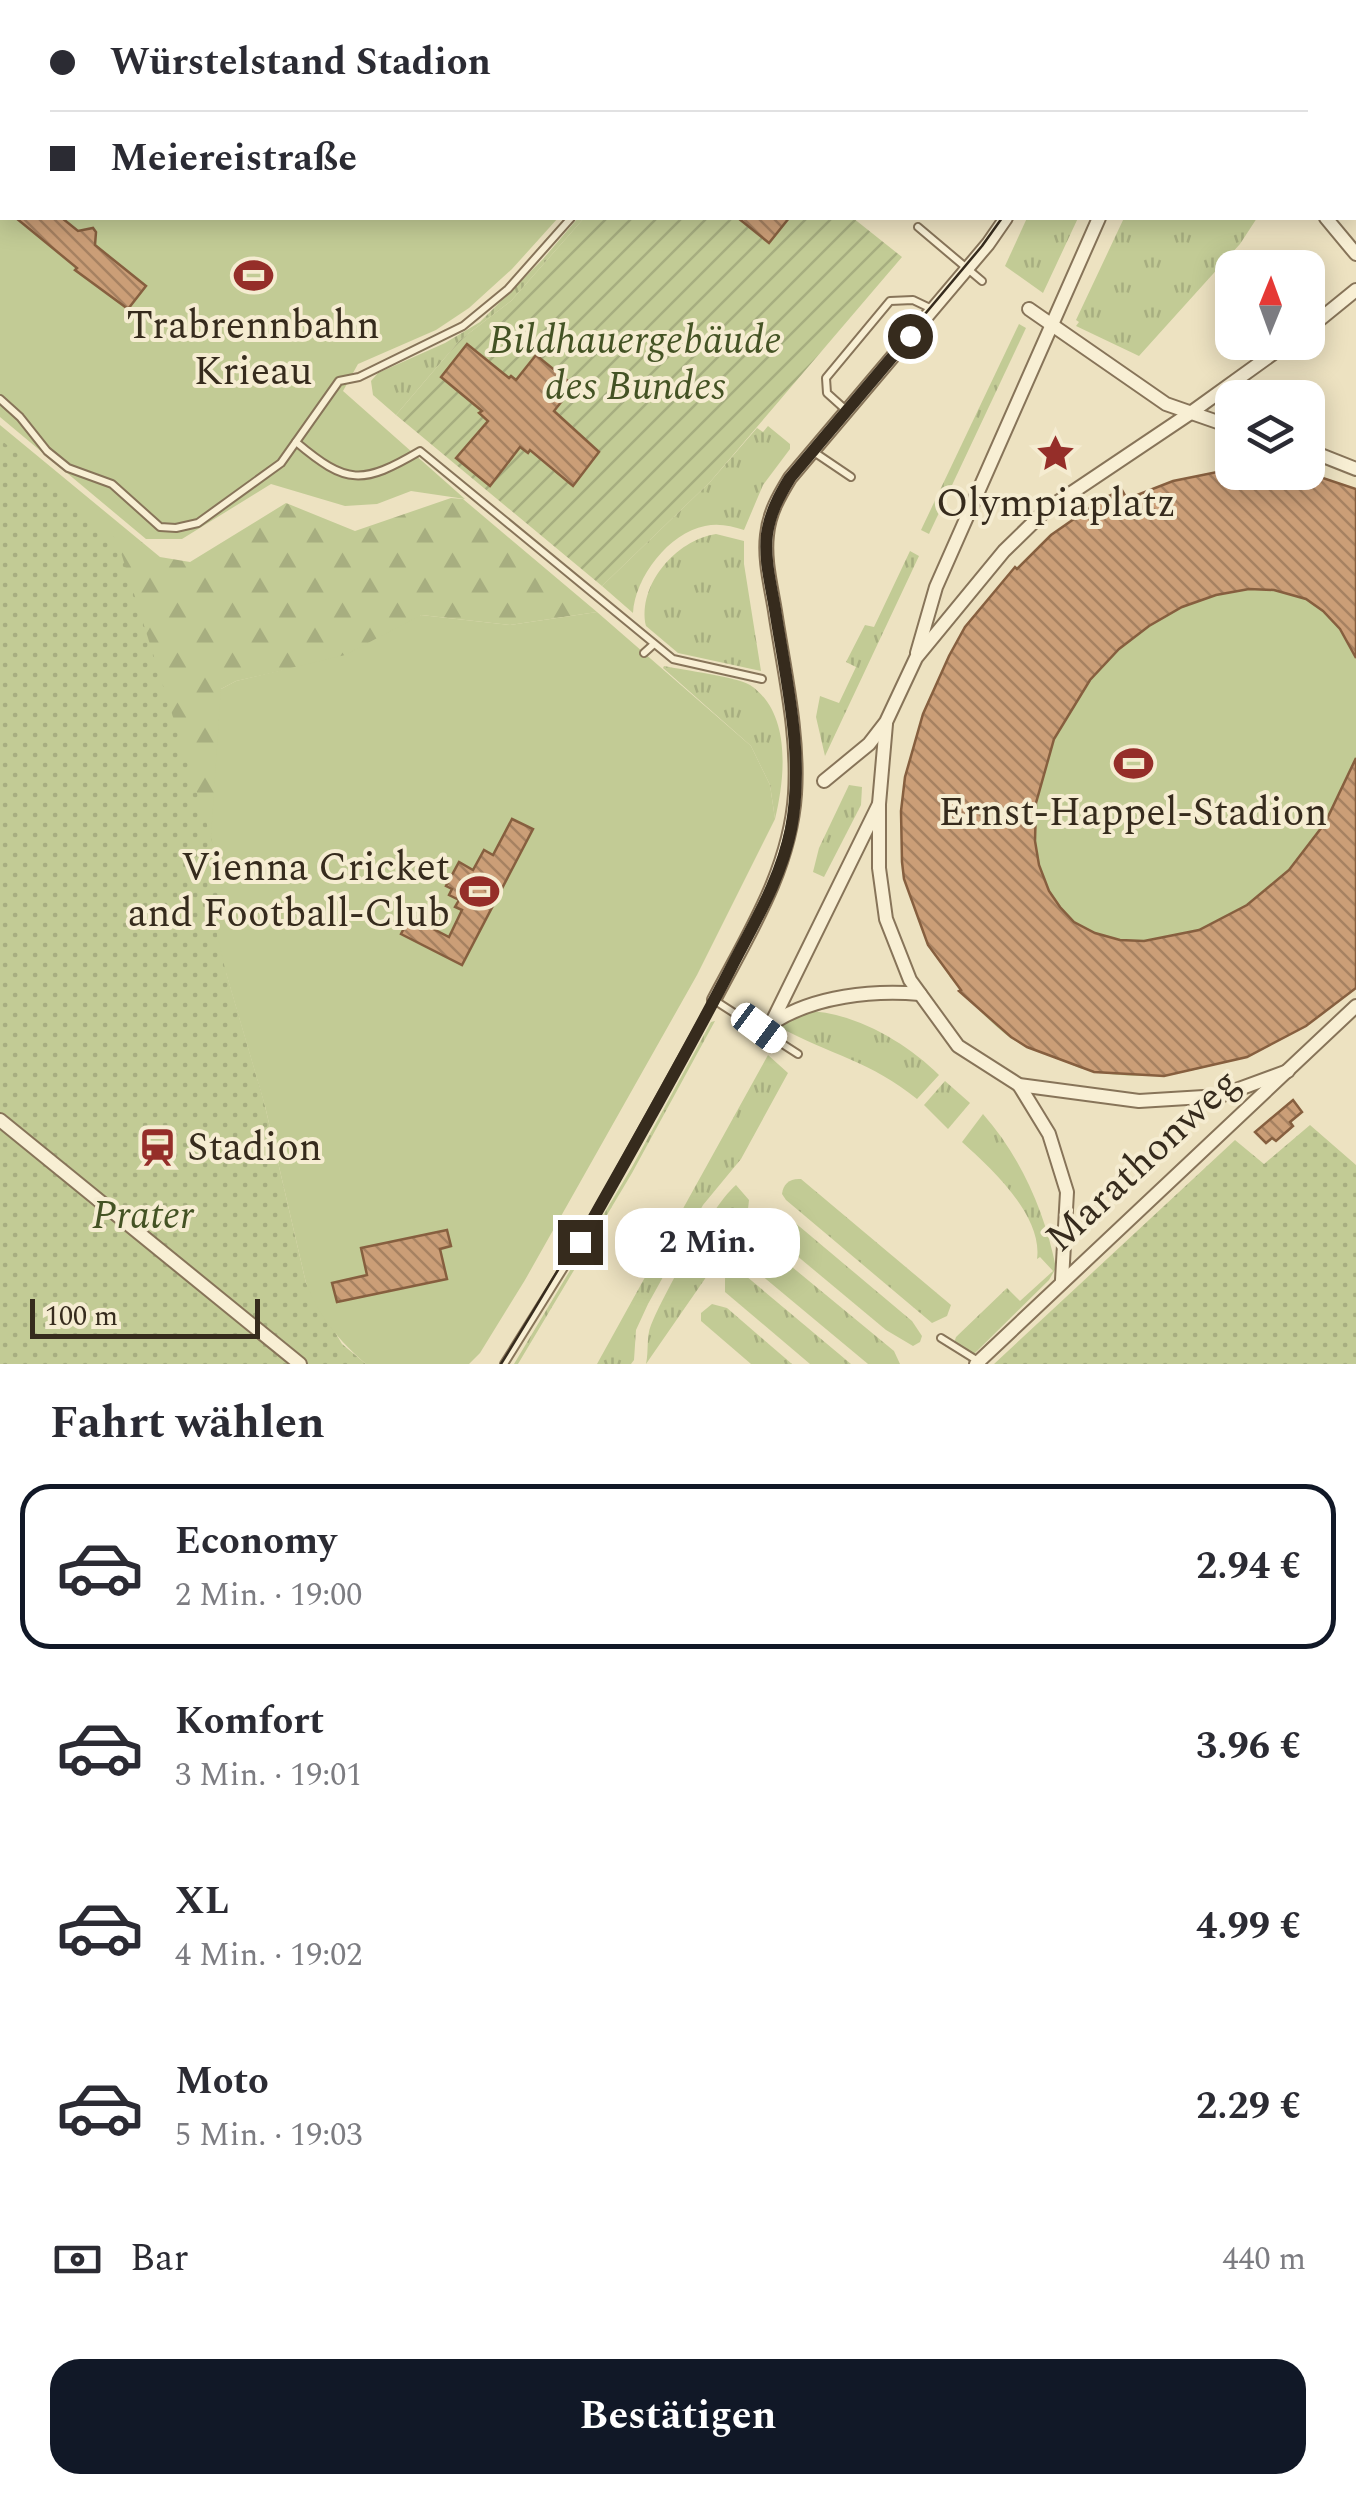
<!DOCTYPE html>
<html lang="de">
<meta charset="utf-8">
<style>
body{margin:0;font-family:Spectral,serif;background:#f7f7f7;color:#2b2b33;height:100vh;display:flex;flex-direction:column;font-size:38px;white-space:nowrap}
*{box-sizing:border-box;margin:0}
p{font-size:32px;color:#7c7c81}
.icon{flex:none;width:55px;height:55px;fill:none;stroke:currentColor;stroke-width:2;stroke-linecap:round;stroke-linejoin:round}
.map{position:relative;height:1364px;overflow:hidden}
.details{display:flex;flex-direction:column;background:#fff;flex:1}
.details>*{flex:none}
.banner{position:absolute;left:0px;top:0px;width:1358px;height:220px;box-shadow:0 5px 25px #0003;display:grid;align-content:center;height:220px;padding:0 50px;background:#fff}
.needle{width:65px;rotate:1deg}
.controls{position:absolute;left:1215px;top:250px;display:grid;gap:20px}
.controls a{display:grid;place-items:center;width:110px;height:110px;border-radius:20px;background:#fff;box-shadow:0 5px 25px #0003;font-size:50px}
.scale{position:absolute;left:30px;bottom:25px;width:230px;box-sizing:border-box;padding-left:10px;border:5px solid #362b1d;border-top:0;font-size:28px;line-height:35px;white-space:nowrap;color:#362b1d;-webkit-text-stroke:8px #f5ecd1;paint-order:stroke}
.end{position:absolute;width:45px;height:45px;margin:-22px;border:12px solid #362b1d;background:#fff;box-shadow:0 0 0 5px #fff}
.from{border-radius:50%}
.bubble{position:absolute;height:70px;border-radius:30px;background:#fff;box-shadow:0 5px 25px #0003;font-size:32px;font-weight:700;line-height:70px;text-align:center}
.car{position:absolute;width:30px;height:60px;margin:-30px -15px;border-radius:12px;box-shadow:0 0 8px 2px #0007;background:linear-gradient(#fff 24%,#345 0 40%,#fff 0 76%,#345 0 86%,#fff 0)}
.banner b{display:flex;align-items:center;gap:35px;height:95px;font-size:38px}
.banner b+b{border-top:2px solid #e1e1e2}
.banner i{width:25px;height:25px;background:#2b2b33}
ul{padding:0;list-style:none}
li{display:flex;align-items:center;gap:30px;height:165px;margin:0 20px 15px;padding:0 30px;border:5px solid transparent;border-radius:30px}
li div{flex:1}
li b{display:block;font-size:38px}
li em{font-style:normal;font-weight:700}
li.active{border-color:#111827}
li>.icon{width:90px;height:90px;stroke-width:1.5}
h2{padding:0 50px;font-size:45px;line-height:120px}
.pay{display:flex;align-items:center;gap:25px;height:110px;padding:0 50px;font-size:38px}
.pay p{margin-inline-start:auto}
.button{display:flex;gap:20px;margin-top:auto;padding:20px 50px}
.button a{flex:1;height:115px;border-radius:30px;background:#111827;color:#fff;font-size:40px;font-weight:700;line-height:115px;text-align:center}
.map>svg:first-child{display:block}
.grass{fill:url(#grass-tufts)}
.forest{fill:url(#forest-firs)}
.park{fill:url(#park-dots)}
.garden{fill:url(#garden-furrows)}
.pitch{fill:#c2cb95}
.building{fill:url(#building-back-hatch);stroke:#865f3f;stroke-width:2.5}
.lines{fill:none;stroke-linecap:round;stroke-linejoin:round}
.lane-casing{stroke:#877459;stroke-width:10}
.street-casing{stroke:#877459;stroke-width:16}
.lane{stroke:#f8efd4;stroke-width:6}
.street{stroke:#f8efd4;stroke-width:12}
.tram{stroke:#362b1d;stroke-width:2.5}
.rail{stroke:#362b1d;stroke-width:5;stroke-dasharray:18 18;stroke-linecap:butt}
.route{stroke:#362b1d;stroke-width:12}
.labels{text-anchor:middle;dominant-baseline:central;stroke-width:8;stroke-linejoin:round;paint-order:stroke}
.poi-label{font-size:40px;fill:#362b1d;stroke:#f5ecd1}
.park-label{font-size:40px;font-style:italic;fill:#445324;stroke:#f5ecd1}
.street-label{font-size:40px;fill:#362b1d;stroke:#f5ecd1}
</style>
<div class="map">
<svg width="1356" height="1364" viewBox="0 0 1356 1364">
<defs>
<pattern id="grass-tufts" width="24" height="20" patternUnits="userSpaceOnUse" patternTransform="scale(2.5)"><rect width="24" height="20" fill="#c2cb95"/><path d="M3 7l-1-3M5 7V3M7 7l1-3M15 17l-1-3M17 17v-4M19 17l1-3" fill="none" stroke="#a7ae80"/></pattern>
<pattern id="forest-firs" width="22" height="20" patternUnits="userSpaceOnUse" patternTransform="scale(2.5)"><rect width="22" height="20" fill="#c2cb95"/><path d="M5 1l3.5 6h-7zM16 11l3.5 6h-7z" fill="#a7ae80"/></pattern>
<pattern id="park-dots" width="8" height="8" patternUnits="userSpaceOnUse" patternTransform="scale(2.5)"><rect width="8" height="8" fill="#c2cb95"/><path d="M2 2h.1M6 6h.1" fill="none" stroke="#a7ae80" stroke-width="1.8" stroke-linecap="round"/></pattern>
<pattern id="garden-furrows" width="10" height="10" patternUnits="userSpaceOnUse" patternTransform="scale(2.5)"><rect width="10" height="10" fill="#c2cb95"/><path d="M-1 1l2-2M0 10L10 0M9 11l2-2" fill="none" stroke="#a7ae80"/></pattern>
<pattern id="building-back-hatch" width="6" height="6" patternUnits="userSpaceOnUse" patternTransform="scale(2.5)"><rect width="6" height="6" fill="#cb9e77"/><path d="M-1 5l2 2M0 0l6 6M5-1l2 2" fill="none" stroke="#a68161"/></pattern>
</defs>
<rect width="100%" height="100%" fill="#ede2c1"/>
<g class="grass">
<path d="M 578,218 L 584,218 L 511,301 L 460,340 L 396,415 L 373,395 L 371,381 L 378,373 L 445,343 L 480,322 L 543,259 Z"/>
<path d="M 1027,218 L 1078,218 L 1043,293 L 1005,266 Z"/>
<path d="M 1124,218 L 1257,218 L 1240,244 L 1139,356 L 1076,326 L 1079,322 L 1076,320 Z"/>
<path d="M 1019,324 L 1026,328 L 929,534 L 921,530 Z"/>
<path d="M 768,426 L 790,444 L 790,449 L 763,485 L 744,530 C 731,526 719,523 705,526 C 669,533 635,577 633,613 L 602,586 L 710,482 L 757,428 L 763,432 Z"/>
<path d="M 716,534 L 744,541 L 744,564 L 761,671 L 678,653 L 646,626 C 637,585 676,540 716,534 Z"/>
<path d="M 910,551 L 919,556 L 825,756 L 816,717 L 820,696 L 839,703 L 856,667 L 846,662 L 865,625 L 874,627 Z"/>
<path d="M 664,666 C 683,670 737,677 750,685 C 792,713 785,778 775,819 L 770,785 L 751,746 L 663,668 Z"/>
<path d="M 849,785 L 862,787 L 861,805 L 824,877 L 813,872 L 819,848 Z"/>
<path d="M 805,1011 C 852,1011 906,1042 939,1075 L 917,1099 C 872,1062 829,1054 779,1027 Z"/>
<path d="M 715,1021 L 632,1173 L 518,1364 L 514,1364 L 632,1167 L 711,1022 Z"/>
<path d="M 768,1055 L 788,1073 L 741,1159 L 703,1205 L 648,1304 L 636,1330 L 634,1360 L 631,1364 L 597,1364 Z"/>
<path d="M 945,1081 L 970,1103 L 948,1129 L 924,1105 Z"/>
<path d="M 983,1114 C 1021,1157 1045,1212 1056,1268 L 1049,1280 L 974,1354 L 954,1343 L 956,1337 L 1007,1288 L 1020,1301 L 1053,1271 L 1040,1257 L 1037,1259 C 1043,1216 992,1169 962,1142 Z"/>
<path d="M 801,1179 L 951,1305 L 947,1316 L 932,1323 L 786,1200 L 782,1194 C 783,1184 790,1178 801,1179 Z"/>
<path d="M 736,1185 L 749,1200 L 747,1218 L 646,1364 C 649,1351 646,1337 651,1325 C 663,1295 713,1204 736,1185 Z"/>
<path d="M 775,1212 L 787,1216 L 912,1321 L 922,1336 L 920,1342 L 913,1346 L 886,1330 L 766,1230 L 765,1218 Z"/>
<path d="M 757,1243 L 769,1248 L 894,1351 L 900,1364 L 868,1364 L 749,1265 L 745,1260 L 746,1249 Z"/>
<path d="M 735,1272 L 746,1276 L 851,1364 L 810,1364 L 725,1292 L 725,1278 Z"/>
<path d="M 712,1304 L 727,1308 L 792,1364 L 751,1364 L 701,1321 L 701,1313 Z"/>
</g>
<path class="forest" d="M 0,425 L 160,557 L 190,562 L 286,503 L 355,531 L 451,498 L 463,499 L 597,612 L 510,625 L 421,615 L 387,647 L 236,681 L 221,689 L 226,973 L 265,1106 L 0,1080 Z"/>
<g class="park">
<path d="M 0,439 L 117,540 L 211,837 L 224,898 L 226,973 L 265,1106 L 306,1283 L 342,1344 L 366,1364 L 0,1364 Z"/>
<path d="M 1310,1125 L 1356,1165 L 1356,1364 L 994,1364 L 1235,1140 L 1264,1164 Z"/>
</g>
<path class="garden" d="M 584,218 L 853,218 L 902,257 L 710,482 L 602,586 L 396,415 L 460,340 L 511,301 Z"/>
<g class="pitch">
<path d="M 0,0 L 670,0 L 2,2 L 2,218 L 558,218 L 512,269 L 469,308 L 436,330 L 358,364 L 343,391 L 465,499 L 411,491 L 377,504 L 345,506 L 271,484 L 182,539 L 146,539 L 0,417 Z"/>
<path d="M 1232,469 L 1232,472 L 1305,473 L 1356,489 L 1356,988 C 1282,1050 1183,1092 1087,1070 C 1077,1068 1070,1063 1060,1060 L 1062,1051 C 1050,1049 1033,1049 1023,1045 C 998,1034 965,995 949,976 L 955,971 L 946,958 L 940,962 C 924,934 912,904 904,873 C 901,863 904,849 903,837 C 900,735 947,642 1015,567 L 1022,574 L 1039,545 L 1104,498 L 1127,499 L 1173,481 Z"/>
<path d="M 597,612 L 751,746 L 770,785 L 775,819 L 697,975 L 525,1280 L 480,1353 L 469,1364 L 366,1364 C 340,1342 318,1315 306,1283 L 265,1106 L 226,973 L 211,908 L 224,898 L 211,837 L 221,689 L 236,681 L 345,655 L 421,615 L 510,625 Z"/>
</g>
<g class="building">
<path d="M 16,218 L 62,218 L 78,231 L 93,228 L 96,232 L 95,245 L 146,286 L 128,309 L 75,270 L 77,268 Z"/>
<path d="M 738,218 L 789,218 L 769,243 Z"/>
<path d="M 467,344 L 509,378 L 511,376 L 516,380 L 536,355 L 574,386 L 554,411 L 599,452 L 573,486 L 530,450 L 528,453 L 520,447 L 490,486 L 456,458 L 488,421 L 479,413 L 482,411 L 441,377 Z"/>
<path d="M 1232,469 L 1232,472 L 1305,472 L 1356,489 L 1356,658 L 1340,629 L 1323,611 L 1306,599 L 1274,590 L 1249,589 L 1216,595 L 1182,607 L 1149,626 L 1119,649 L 1090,680 L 1054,739 L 1036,803 L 1035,841 L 1039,865 L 1049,891 L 1060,907 L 1074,922 L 1095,933 L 1120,940 L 1144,941 L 1199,930 L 1247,905 L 1289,870 L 1325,823 L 1356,758 L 1356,988 L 1306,1026 L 1247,1057 L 1164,1076 L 1094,1072 L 1027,1047 L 1011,1037 L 959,991 L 961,990 L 928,945 L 904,879 L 902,862 L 901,811 L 905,777 L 923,714 L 949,656 L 965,627 L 1015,567 L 1017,569 L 1051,535 L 1104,498 L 1122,490 L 1127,499 L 1173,481 Z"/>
<path d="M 512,819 L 533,829 L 462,965 L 401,934 L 410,917 L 449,937 L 462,910 L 455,907 L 459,900 L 449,895 L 452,889 L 446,886 L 459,862 L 473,870 L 484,850 L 493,855 Z"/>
<path d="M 1293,1100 L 1302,1112 L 1290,1122 L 1293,1126 L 1276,1141 L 1272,1138 L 1266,1143 L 1255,1132 Z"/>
<path d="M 447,1230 L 451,1246 L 440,1249 L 447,1279 L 337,1302 L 332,1283 L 367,1275 L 361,1248 Z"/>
</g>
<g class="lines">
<defs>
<g id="lane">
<path d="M 1355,105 L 1356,107"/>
<path d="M 918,227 L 982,281"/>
<path d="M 0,399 L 20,417 L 47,451 L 68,468 L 112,484 L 160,527 L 176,528 L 198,523 L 281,463 L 339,381 L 359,377 L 463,326 L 508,289 L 571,218"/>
<path d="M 847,411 L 827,393 L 826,378 L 890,301 L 913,300 L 932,309"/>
<path d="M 296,442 C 347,485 362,485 420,451 L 673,659 L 762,679"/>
<path d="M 814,452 L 851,477"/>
<path d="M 644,653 L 654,644"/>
<path d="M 941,1338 L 978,1361"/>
<path d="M 504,1364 L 580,1242 L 714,1000 L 798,1054"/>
</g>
<g id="street">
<path d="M 1125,2 L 1128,0"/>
<path d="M 1326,218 L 1356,254"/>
<path d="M 1029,309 L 1166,404 L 1232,427"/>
<path d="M 1308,329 L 1356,290"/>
<path d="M 1308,450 L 1356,469"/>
<path d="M 917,653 L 936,587 L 1099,218"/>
<path d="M 824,781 L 869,744 L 886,722 L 916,658 L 1004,551 L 1046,510 L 1189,414 L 1289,342"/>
<path d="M 879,804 L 879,868 L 886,919 L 910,980 L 958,1046 L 1019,1085 L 1139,1101 L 1220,1096 L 1288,1071"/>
<path d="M 714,1000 C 748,935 790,870 795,794 C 799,733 784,671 775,611 C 771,586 764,560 767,535 C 769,513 779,496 790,478 L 988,244 L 1006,218"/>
<path d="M 774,1022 C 815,996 872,990 920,994"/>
<path d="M 759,1028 L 771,1024 L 879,804 L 886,724"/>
<path d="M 1019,1085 L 1049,1134 L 1067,1192 L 1062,1280"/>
<path d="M 0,1120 L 300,1364"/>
<path d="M 976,1364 L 1356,1006"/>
</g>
</defs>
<use href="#lane" class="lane-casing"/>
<use href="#street" class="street-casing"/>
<use href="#lane" class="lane"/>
<use href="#street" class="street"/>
<g class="tram">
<path d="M 1130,2 L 1133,0"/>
<path d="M 501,1364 C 573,1247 642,1129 706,1008 C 741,942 785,874 791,798 C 798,727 774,637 763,565 C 760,530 769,502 790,475 L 982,246 L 1002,218"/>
</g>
<g class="rail">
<path d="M 1162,0 L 1164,2"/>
<path d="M 1245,0 L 1247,2"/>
<path d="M 1355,124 L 1356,125"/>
<path d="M 1355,213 L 1356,214"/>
</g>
</g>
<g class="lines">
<path class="route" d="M 580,1242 C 631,1151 683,1061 731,968 C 754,923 781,879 791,829 C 805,756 786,681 775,609 C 771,585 764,559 767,534 C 770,513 779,496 790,478 L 910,336"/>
</g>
<defs>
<symbol id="stadium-bare" viewBox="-9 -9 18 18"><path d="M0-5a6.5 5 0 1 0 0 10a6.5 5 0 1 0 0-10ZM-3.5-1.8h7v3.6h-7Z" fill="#952e29" stroke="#f5ecd1" stroke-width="2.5" paint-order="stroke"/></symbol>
<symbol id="sight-bare" viewBox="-9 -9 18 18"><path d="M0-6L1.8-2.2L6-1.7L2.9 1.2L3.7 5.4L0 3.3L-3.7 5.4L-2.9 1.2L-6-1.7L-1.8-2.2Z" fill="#952e29" stroke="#f5ecd1" stroke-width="2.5" paint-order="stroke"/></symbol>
<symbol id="station-bare" viewBox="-9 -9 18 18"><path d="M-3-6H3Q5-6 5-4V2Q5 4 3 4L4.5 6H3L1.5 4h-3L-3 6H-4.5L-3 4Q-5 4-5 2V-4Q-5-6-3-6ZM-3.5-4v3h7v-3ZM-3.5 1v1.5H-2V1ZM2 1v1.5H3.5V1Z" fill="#952e29" stroke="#f5ecd1" stroke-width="2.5" paint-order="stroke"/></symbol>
</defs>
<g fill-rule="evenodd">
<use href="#stadium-bare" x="226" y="248" width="55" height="55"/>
<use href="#sight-bare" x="1028" y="426" width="55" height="55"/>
<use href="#stadium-bare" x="1106" y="736" width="55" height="55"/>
<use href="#stadium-bare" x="452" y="864" width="55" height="55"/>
<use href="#station-bare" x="130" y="1120" width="55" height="55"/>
</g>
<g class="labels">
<g class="poi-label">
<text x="253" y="326">Trabrennbahn<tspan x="253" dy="46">Krieau</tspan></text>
<text x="1056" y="504">Olympiaplatz</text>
<text x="1133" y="813">Ernst-Happel-Stadion</text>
<text x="450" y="868" text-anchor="end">Vienna Cricket<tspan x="450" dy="46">and Football-Club</tspan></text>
<text x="187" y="1148" text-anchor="start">Stadion</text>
</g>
<g class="park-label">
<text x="635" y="341">Bildhauergebäude<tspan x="635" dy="46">des Bundes</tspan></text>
<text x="143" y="1216">Prater</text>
</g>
<g class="street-label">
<text transform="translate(1143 1161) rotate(-43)">Marathonweg</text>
</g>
</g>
</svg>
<div class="controls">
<a><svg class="needle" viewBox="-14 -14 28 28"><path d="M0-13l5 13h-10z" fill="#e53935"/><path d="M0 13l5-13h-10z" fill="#7c7c81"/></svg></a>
<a><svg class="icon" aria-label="layers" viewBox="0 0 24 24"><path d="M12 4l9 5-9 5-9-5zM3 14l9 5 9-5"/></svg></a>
</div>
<div class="scale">100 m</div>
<i class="end from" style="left:910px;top:336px"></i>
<i class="end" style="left:580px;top:1242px"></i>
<div class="bubble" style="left:615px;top:1208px;width:185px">2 Min.</div>
<i class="car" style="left:759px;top:1028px;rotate:127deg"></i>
<div class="banner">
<b><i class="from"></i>Würstelstand Stadion</b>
<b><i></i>Meiereistraße</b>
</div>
</div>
<section class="details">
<h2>Fahrt wählen</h2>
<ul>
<li class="active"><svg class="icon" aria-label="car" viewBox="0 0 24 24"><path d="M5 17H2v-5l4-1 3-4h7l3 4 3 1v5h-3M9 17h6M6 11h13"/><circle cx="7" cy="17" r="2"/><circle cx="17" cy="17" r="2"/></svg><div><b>Economy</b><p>2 Min. · 19:00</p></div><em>2.94 €</em></li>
<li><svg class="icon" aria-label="car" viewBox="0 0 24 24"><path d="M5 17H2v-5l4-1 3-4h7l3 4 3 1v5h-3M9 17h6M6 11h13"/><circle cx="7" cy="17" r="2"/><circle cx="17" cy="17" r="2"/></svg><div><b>Komfort</b><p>3 Min. · 19:01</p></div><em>3.96 €</em></li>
<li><svg class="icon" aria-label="car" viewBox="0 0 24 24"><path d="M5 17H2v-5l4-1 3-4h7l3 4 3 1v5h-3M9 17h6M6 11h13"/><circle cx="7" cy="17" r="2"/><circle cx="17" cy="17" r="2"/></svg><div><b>XL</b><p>4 Min. · 19:02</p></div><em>4.99 €</em></li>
<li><svg class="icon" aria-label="car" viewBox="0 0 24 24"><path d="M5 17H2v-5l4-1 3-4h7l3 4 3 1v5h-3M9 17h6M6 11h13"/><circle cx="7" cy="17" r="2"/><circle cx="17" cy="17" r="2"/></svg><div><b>Moto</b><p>5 Min. · 19:03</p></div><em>2.29 €</em></li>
</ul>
<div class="pay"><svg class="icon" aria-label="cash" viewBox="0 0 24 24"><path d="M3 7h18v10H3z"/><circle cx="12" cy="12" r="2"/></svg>Bar<p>440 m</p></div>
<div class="button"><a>Bestätigen</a></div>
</section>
